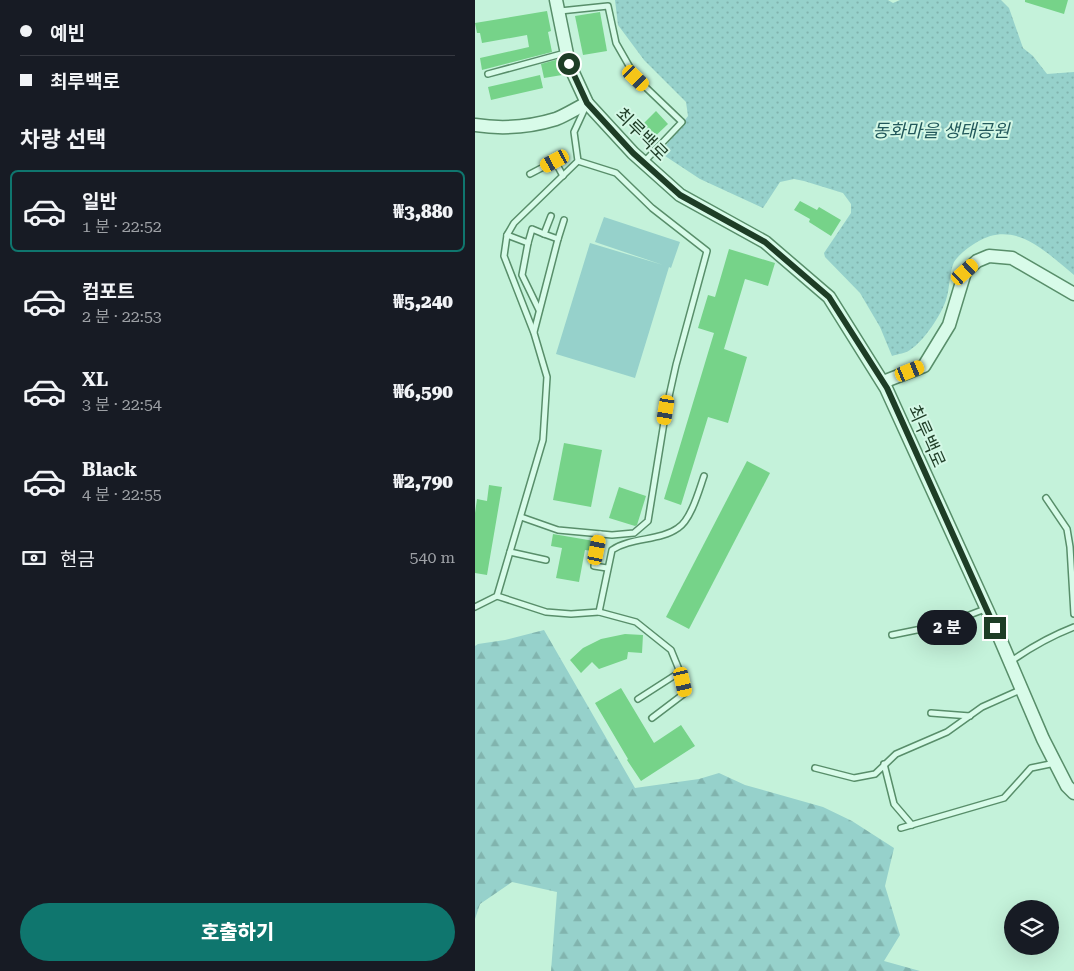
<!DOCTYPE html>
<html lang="ko">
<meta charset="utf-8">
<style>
body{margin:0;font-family:"Roboto Serif","Noto Sans KR",serif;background:#242831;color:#f1f3f6;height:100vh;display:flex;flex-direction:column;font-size:19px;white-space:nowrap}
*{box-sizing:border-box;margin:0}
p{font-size:16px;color:#9ea1a6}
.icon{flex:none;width:28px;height:28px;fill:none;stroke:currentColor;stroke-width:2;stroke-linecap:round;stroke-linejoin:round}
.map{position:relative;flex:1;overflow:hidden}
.sheet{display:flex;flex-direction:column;background:#171b24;width:475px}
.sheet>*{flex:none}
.hud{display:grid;align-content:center;height:110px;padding:0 20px;background:#171b24}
.fabs{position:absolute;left:529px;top:900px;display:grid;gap:10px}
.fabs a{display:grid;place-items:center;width:55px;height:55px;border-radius:50%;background:#171b24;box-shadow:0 5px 20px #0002;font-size:25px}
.end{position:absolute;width:22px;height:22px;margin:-11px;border:6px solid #1e3d26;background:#fff;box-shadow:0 0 0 2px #fff}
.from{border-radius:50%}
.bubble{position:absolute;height:35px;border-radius:18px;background:#171b24;box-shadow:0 5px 20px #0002;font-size:16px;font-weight:800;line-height:35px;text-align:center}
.car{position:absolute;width:15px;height:30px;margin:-15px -8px;border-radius:6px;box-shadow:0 0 4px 1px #0007;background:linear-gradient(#f5c518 24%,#345 0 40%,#f5c518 0 76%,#345 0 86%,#f5c518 0)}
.hud b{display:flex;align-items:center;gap:18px;height:48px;font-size:19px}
.hud b+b{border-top:1px solid #363941}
.hud i{width:12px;height:12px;background:#f1f3f6}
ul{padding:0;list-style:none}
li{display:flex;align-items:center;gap:15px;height:82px;margin:0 10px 8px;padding:0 10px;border:2px solid transparent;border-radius:8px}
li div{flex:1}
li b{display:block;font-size:19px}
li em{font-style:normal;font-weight:800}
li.current{border-color:#0f766e}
li>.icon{width:45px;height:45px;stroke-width:1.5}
h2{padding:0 20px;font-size:22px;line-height:60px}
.pay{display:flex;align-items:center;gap:12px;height:55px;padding:0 20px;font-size:19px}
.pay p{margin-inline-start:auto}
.button{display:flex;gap:10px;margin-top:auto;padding:10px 20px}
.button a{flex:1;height:58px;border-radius:30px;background:#0f766e;color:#fff;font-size:20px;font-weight:800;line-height:58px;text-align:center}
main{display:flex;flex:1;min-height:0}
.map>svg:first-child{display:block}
.green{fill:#96d1cb}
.forest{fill:url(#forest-firs)}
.park{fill:url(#park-dots)}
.building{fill:#76d389}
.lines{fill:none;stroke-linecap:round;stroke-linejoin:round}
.service-casing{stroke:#588e6a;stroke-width:8}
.tertiary-casing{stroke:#588e6a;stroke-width:15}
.service{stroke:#d8fbe9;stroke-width:5}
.tertiary{stroke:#d8fbe9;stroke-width:12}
.route{stroke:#1e3d26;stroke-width:6}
.labels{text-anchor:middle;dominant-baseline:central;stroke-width:4;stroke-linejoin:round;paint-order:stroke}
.park-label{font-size:18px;font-style:italic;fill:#22585b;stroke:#d4f8e6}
.street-label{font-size:18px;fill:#1e3d26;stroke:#d4f8e6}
</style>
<main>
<section class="sheet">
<div class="hud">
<b><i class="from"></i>예빈</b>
<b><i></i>최루백로</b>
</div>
<h2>차량 선택</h2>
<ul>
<li class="current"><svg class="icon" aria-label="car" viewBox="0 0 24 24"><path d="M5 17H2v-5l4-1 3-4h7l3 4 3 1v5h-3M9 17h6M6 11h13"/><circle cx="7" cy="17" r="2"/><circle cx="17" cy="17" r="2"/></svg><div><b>일반</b><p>1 분 · 22:52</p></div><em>₩3,880</em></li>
<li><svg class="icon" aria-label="car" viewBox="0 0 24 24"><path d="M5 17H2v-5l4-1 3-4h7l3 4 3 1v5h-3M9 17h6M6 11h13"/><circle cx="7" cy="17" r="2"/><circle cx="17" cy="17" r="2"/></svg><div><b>컴포트</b><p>2 분 · 22:53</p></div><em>₩5,240</em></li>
<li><svg class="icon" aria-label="car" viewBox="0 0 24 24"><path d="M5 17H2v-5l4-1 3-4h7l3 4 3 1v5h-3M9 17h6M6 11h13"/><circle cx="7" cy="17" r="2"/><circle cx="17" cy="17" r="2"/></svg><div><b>XL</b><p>3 분 · 22:54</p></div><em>₩6,590</em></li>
<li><svg class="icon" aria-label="car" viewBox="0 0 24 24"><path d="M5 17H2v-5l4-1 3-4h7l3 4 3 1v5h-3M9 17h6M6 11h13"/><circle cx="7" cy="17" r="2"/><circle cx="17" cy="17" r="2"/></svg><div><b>Black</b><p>4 분 · 22:55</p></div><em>₩2,790</em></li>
</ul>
<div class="pay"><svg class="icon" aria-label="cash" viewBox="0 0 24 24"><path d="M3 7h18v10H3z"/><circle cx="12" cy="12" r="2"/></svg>현금<p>540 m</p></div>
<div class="button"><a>호출하기</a></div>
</section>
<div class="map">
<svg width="599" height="971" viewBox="0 0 599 971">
<defs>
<pattern id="forest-firs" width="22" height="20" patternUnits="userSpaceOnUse" patternTransform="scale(1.25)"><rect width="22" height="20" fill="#96d1cb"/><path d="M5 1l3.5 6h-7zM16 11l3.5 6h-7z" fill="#81b4ae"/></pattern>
<pattern id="park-dots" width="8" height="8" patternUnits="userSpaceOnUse" patternTransform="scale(1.25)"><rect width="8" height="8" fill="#96d1cb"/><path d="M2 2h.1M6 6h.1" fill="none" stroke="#81b4ae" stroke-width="1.8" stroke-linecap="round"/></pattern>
</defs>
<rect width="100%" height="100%" fill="#c4f2da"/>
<path class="green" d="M 129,217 L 205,242 L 196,268 L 194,267 L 160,378 L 81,354 L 115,243 L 188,265 L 120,242 Z"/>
<path class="forest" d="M 69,630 L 160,788 L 224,779 L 244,773 L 270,785 L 348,807 L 377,821 L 419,848 L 410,886 L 425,935 L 409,961 L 445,971 L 76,971 L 82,892 L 37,882 L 5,904 L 0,919 L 0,646 L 3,644 L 30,640 Z"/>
<path class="park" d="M 140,0 L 413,0 L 418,3 L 425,0 L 526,0 L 534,8 L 548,48 L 558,56 L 572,74 L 599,72 L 599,275 C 571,252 540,219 502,242 C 494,247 484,254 479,262 C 474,274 475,288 471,300 C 466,315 449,341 435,350 C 431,353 423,354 417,356 L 405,327 L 385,293 L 350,257 L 349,253 L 376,213 L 376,204 L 368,193 L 329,181 L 319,179 L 305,182 L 288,208 L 225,179 L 187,154 L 187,151 L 213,116 L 211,102 L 169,60 L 143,25 Z"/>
<g class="building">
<path d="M 550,0 L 593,0 L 589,14 L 550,2 Z"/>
<path d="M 72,11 L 76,31 L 73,32 L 77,52 L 7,70 L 5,58 L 54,47 L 52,35 L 7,43 L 5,33 L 2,33 L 0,23 Z"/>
<path d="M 125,12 L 132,51 L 108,55 L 100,16 Z"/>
<path d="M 84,59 L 87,75 L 69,78 L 66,64 Z"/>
<path d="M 65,75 L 68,88 L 16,100 L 13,87 Z"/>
<path d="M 181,111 L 193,124 L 172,144 L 160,132 Z"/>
<path d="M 325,201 L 342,210 L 344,207 L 366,220 L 356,236 L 334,222 L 335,219 L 319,210 Z"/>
<path d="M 254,249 L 300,263 L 293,286 L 270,279 L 249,349 L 272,357 L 253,423 L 233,417 L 206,505 L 189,499 L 239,333 L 223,328 L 233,295 L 240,297 Z"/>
<path d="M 89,443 L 127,450 L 116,507 L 78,500 Z"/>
<path d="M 272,461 L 295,473 L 214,629 L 191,617 Z"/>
<path d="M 14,485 L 27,487 L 12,575 L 0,573 L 0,513 L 2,499 L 12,501 Z"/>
<path d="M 144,487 L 171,496 L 162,525 L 160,526 L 134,518 Z"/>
<path d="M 78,534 L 119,541 L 117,551 L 110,550 L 104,582 L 81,578 L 87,548 L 76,546 Z"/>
<path d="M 150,634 L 168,635 L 167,653 L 153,652 L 152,659 L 124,669 L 117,662 L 106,673 L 95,660 L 108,648 L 126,639 Z"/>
<path d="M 146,688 L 179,743 L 206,725 L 220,746 L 166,781 L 152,760 L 153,759 L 120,703 Z"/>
</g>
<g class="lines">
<defs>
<g id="service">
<path d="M 85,11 L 133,6 L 141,43 L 161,78 L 207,122 L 169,162"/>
<path d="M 13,74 L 90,53"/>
<path d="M 55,174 L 80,161 L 88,176"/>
<path d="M 69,234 L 83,239"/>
<path d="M 32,235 L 53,243 L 57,229 L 69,234 L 76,216"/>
<path d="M 53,243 L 47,275 L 64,310"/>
<path d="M 59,332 L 83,239 L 89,220"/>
<path d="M 571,498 L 592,529 L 595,547 L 599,614"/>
<path d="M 46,517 L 83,530 L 137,535 L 159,533 L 173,521 L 191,410 L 201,365 L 232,251 L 177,208 L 141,173 L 103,161"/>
<path d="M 125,534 L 119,566 L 132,568"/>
<path d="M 35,552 L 71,560"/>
<path d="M 22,596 L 71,612 L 96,614 L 124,612 L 137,550 C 157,537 185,541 203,528 C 216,520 224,490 229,476"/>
<path d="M 0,607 L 22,596 L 68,440 L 72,377 L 59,333 L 29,256 L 32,235 L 39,223 L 103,161 L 99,132 L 111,106"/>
<path d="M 124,612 L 161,622 L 196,650 L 205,672 L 210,693 L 177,718"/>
<path d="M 417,635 L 471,624 L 510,609"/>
<path d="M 535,662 C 556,647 576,636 599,627"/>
<path d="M 163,699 L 205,672"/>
<path d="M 456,713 L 495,716"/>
<path d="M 409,764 L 419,804 L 437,825"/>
<path d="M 340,768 L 379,778 L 400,774 L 421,754 L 472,732 L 507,707 L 545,690"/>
<path d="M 426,828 L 529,798 L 556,768 L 580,763"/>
</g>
<g id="tertiary">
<path d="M 81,0 L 94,64 L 112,103 L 158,153 L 205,195 L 290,242 L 354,297 L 411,388 L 520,627 L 568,739 L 592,786 L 599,793"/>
<path d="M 0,125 C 26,129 55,127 81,119 C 91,115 102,108 112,103"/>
<path d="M 408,382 L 449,366 L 474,325 L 490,272 L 502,261 L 514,256 L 537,258 L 599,294"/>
</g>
</defs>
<use href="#service" class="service-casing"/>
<use href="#tertiary" class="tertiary-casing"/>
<use href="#service" class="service"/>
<use href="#tertiary" class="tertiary"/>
</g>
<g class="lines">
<path class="route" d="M 94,64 L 112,103 L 158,153 L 205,195 L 290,242 L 354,297 L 412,388 L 520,628"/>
</g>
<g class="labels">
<g class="park-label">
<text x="466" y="130">동화마을 생태공원</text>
</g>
<g class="street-label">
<text transform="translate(167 134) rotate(45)">최루백로</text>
<text transform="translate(452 436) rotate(66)">최루백로</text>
</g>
</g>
</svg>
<div class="fabs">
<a><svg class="icon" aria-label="layers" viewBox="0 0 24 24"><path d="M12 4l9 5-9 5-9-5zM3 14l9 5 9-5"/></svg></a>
</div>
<i class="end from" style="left:94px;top:64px"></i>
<i class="end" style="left:520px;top:628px"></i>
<div class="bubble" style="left:442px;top:610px;width:60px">2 분</div>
<i class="car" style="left:161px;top:78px;rotate:134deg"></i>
<i class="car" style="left:80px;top:161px;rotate:242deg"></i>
<i class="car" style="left:490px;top:272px;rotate:48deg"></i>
<i class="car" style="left:435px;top:371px;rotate:68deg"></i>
<i class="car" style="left:191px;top:410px;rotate:189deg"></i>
<i class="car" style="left:122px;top:550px;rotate:11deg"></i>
<i class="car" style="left:208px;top:682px;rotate:167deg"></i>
</div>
</main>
